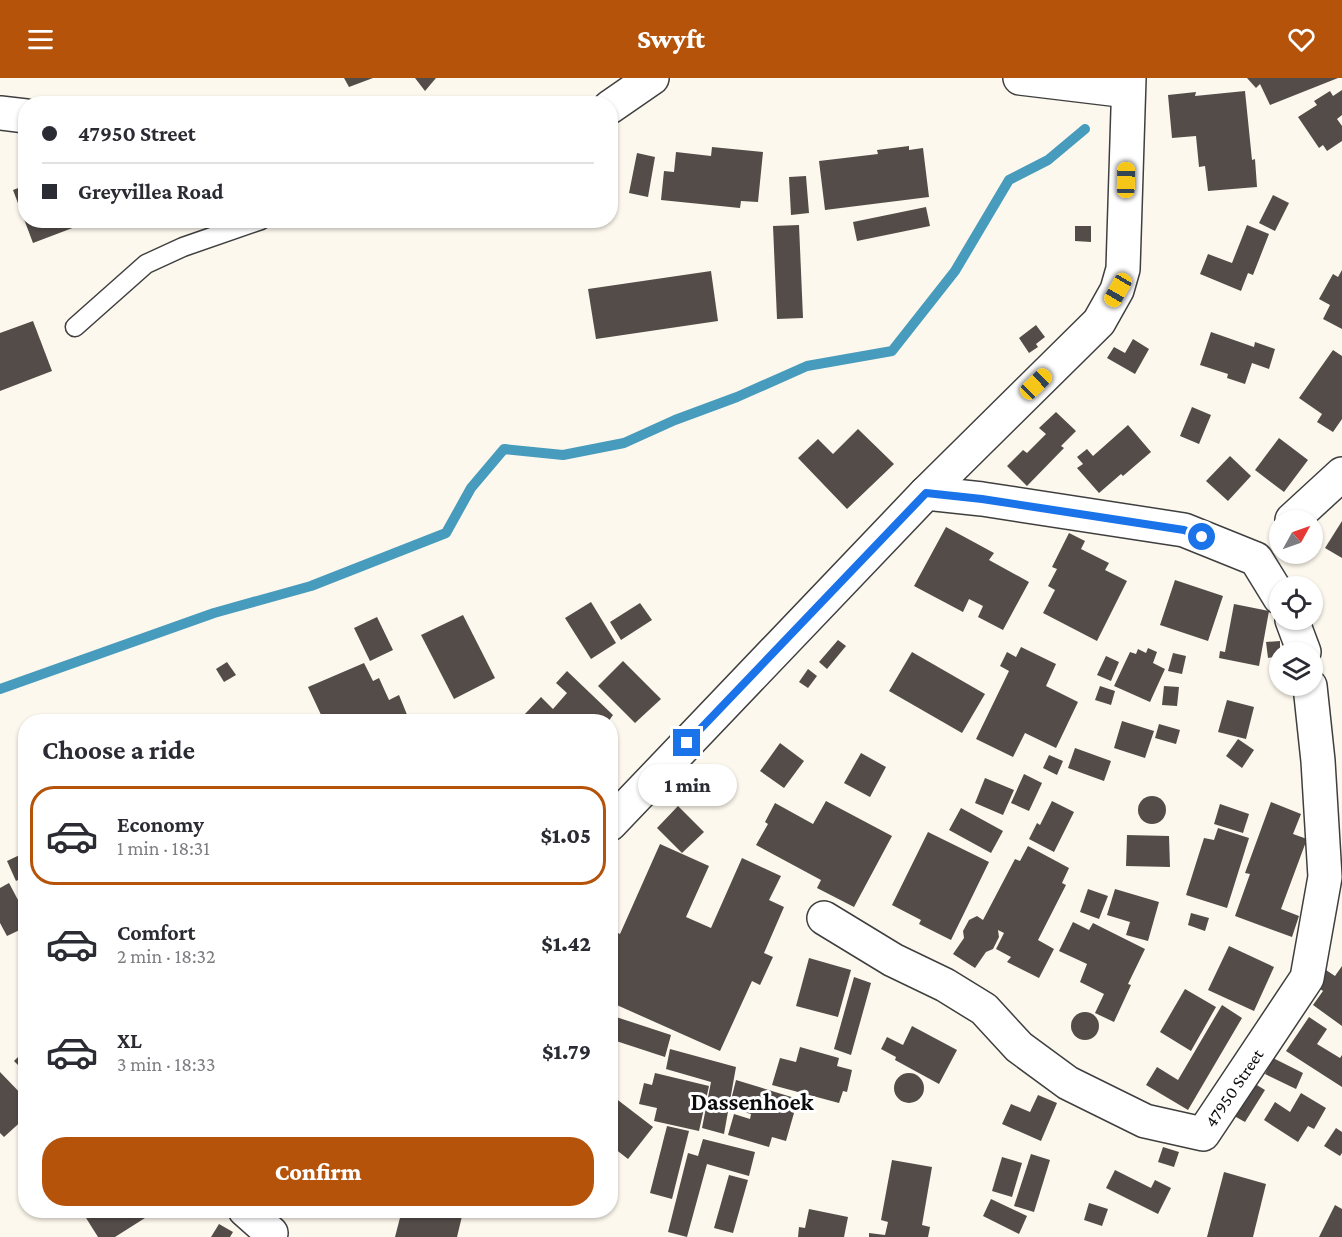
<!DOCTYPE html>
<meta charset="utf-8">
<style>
body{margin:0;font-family:"Crimson Pro",serif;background:#f2f2f3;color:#2b2b33;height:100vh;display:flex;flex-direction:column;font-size:22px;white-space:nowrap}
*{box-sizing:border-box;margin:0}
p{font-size:20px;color:#7c7c81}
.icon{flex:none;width:33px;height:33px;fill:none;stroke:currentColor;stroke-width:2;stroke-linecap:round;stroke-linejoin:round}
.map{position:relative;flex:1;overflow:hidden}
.side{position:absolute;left:18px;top:636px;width:600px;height:504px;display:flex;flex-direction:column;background:#fff;border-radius:24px;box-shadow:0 2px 4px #0004}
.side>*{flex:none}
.hud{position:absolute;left:18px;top:18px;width:600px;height:132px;border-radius:24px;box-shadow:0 2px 4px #0004;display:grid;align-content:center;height:132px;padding:0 24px;background:#fff}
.needle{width:39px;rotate:50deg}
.fabs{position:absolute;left:1269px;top:432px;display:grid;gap:12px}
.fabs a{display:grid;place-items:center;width:54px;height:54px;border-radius:50%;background:#fff;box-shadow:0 2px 4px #0004;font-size:30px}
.end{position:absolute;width:27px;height:27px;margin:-14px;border:8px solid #1a73e8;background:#fff;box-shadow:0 0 0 3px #fff}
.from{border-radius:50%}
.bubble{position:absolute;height:42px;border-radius:21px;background:#fff;box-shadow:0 2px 4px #0004;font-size:20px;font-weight:800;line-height:42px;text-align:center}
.car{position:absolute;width:18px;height:36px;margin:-18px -9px;border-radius:8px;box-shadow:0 0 4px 2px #0007;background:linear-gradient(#f5c518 24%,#345 0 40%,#f5c518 0 76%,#345 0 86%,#f5c518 0)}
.hud b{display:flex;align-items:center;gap:21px;height:57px;font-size:22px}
.hud b+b{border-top:2px solid #e1e1e2}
.hud i{width:15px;height:15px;background:#2b2b33}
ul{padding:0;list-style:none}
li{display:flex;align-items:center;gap:18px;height:99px;margin:0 12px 9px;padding:0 12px;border:3px solid transparent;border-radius:24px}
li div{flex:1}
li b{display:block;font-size:22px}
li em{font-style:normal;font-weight:800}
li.current{border-color:#b45309}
li>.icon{width:54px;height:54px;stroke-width:1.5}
h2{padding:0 24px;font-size:27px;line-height:72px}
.primary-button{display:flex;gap:12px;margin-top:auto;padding:12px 24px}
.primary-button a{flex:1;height:69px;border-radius:24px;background:#b45309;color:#fff;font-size:24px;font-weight:800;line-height:69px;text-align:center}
header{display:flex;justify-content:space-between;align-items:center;height:78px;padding:0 24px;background:#b45309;color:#fff;font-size:27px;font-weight:800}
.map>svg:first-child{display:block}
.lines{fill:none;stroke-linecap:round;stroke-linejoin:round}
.stream{stroke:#479bbc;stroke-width:10}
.building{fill:#534c49}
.service-casing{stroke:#3f3f3f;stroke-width:21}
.minor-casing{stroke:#3f3f3f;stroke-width:36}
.service{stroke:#fff;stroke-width:18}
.minor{stroke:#fff;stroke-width:33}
.route{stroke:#1a73e8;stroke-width:8}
.labels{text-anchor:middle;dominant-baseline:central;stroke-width:6;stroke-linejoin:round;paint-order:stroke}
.street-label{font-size:18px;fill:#0c0c0c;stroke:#fff}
.district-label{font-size:24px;font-weight:bold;fill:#0c0c0c;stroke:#fff}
</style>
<header><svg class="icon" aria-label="menu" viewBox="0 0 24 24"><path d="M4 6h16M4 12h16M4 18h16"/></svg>Swyft<svg class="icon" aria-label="heart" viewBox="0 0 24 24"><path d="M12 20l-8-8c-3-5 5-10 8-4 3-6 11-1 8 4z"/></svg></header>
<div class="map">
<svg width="1342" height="1159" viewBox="0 0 1342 1159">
<rect width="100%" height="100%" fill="#fdf8ed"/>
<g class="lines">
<path class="stream" d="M 0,611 L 214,535 L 311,508 L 446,455 L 471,410 L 504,371 L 563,377 L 624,365 L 675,342 L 737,319 L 807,288 L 892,273 L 955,193 L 1009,102 L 1048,82 L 1085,51"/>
</g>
<g class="building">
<path d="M 344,0 L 373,0 L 349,9 Z"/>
<path d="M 415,0 L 436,0 L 425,13 Z"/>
<path d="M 1247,0 L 1338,0 L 1270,27 L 1260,6 L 1256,10 Z"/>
<path d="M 1342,12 L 1342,37 L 1337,41 L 1342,48 L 1342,63 L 1327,73 L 1323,67 L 1319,70 L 1298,39 L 1317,27 L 1314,23 L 1330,13 L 1333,18 Z"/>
<path d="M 1245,13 L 1252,82 L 1255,81 L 1257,109 L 1208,113 L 1205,88 L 1199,89 L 1196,58 L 1172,60 L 1168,17 L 1196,14 L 1195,18 Z"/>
<path d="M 909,68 L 909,72 L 923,70 L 929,119 L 825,132 L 819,83 L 878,76 L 877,72 Z"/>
<path d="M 712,69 L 763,74 L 758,124 L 741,123 L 740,130 L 661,122 L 664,93 L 674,94 L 676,74 L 711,78 Z"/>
<path d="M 637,75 L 655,79 L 648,119 L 629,115 Z"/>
<path d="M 806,98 L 809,135 L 791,137 L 789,99 Z"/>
<path d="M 26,107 L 26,142 L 82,142 L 83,146 L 33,165 L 13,112 Z"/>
<path d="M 1273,117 L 1289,125 L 1275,153 L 1259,145 Z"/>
<path d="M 926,129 L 930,148 L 857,163 L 853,144 Z"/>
<path d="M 799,147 L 803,240 L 777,241 L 773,148 Z"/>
<path d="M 1247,147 L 1269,156 L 1253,197 L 1248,195 L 1241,213 L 1200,196 L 1208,176 L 1232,185 Z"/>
<path d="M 1075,148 L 1091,148 L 1091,164 L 1075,163 Z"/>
<path d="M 1342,192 L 1342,251 L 1323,241 L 1330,227 L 1319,221 L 1333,196 L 1338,199 Z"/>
<path d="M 711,193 L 718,243 L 596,261 L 588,211 Z"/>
<path d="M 33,243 L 52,293 L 0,313 L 0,255 Z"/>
<path d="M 1036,247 L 1045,259 L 1036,266 L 1038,269 L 1029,275 L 1019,260 Z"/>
<path d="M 1211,254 L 1254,269 L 1255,264 L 1275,271 L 1269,291 L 1252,285 L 1245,306 L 1227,300 L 1228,296 L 1200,287 Z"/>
<path d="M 1133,261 L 1149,271 L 1135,296 L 1107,280 L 1114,269 L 1125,275 Z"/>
<path d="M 1333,272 L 1342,278 L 1342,341 L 1333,354 L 1317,344 L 1322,336 L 1299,320 Z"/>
<path d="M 1192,329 L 1211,337 L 1199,366 L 1180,358 Z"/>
<path d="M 1056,334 L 1076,353 L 1061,368 L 1064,370 L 1027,408 L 1007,388 L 1023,372 L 1027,375 L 1046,356 L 1039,350 Z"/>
<path d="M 1128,347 L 1151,374 L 1123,398 L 1121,396 L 1099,415 L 1077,390 L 1083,386 L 1077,379 L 1087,371 L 1093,378 Z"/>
<path d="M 858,351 L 894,386 L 847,431 L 798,380 L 818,361 L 833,376 Z"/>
<path d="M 1279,360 L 1308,382 L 1284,414 L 1255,392 Z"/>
<path d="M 1230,378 L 1251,398 L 1228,423 L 1206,403 Z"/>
<path d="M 1342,443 L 1342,480 L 1325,470 Z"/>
<path d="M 946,449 L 994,475 L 989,482 L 1029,504 L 1003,552 L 978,539 L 983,528 L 969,521 L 963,534 L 914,508 Z"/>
<path d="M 1069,455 L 1085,463 L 1081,471 L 1109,485 L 1105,492 L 1127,503 L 1097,563 L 1043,535 L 1055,512 L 1048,508 L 1057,491 L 1052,489 Z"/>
<path d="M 1175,502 L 1223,518 L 1208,563 L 1160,547 Z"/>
<path d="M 591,524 L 616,565 L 591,581 L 565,540 Z"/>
<path d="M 640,525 L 652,542 L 621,562 L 610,544 Z"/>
<path d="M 1234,526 L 1269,533 L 1259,588 L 1219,580 L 1220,573 L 1225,574 Z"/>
<path d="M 463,537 L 495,600 L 454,621 L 421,557 Z"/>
<path d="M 377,539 L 393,572 L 370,583 L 354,550 Z"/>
<path d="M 838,562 L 846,568 L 827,591 L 819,584 Z"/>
<path d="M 1280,563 L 1280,578 L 1268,580 L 1266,564 Z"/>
<path d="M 1021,569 L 1056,586 L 1046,608 L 1078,624 L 1056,670 L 1025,655 L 1013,679 L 976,661 L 1009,593 L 1000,588 L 1007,574 L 1016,579 Z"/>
<path d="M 1148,570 L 1157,574 L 1153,585 L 1165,591 L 1150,624 L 1114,608 L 1130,574 L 1136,576 L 1138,571 L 1146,575 Z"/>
<path d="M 912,574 L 985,616 L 962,655 L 889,613 Z"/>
<path d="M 1173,575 L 1186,578 L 1182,596 L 1168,593 Z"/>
<path d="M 1106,578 L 1119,584 L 1111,603 L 1097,597 Z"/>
<path d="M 623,583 L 661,621 L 635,645 L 598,608 Z"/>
<path d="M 227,584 L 236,597 L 224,604 L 216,591 Z"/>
<path d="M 364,585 L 373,603 L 379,600 L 389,622 L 399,617 L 410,644 L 336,644 L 333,636 L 323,641 L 308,609 Z"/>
<path d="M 808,591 L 817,598 L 808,610 L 799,604 Z"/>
<path d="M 567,593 L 613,637 L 608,644 L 530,644 L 524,637 L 541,619 L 553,631 L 567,615 L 556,605 Z"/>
<path d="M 1100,608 L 1115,613 L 1111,627 L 1095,622 Z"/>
<path d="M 1164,608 L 1179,609 L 1177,628 L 1162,627 Z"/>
<path d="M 1227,622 L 1254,629 L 1246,661 L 1218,654 Z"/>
<path d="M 1122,643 L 1154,653 L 1145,680 L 1114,670 Z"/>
<path d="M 1159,646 L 1180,652 L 1176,666 L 1155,660 Z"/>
<path d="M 1238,661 L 1254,672 L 1242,690 L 1226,678 Z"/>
<path d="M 780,665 L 804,683 L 784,710 L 760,693 Z"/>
<path d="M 1075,670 L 1111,683 L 1104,703 L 1068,690 Z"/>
<path d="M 861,675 L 886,689 L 870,719 L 844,705 Z"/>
<path d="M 1049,677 L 1063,683 L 1057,697 L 1043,690 Z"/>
<path d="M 1024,696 L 1042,705 L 1029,733 L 1011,725 Z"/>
<path d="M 985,700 L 1014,712 L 1003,737 L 975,725 Z"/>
<circle cx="1152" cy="732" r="14"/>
<path d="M 826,723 L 892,758 L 854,829 L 817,810 L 821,802 L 756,767 L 768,746 L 765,744 L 775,725 L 813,746 Z"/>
<path d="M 1052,723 L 1074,734 L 1054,774 L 1029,761 L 1037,745 L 1040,747 Z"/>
<path d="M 1271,724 L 1301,736 L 1293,756 L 1307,761 L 1281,831 L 1299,838 L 1292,859 L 1235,838 L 1250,796 L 1245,795 Z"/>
<path d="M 1220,726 L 1249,736 L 1243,755 L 1214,746 Z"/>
<path d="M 678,728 L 704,754 L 682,775 L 657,750 Z"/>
<path d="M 961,730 L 1003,753 L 991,775 L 949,752 Z"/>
<path d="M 1218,750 L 1249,760 L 1227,830 L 1186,817 L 1204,760 L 1214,762 Z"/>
<path d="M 928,754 L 989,784 L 951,862 L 919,846 L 921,842 L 892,827 Z"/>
<path d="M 1127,757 L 1169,758 L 1170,789 L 1126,788 Z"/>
<path d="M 660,766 L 709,788 L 686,839 L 711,850 L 742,780 L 781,798 L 769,822 L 784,829 L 764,875 L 773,879 L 760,907 L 752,903 L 720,973 L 610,924 L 610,860 L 614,853 L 620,856 Z"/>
<path d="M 1028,768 L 1069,790 L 1062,805 L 1066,807 L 1038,862 L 1054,871 L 1039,900 L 1007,884 L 1011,879 L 996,871 L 1004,855 L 998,852 L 999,859 L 993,871 L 986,874 L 975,890 L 953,876 L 964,860 L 963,853 L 969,842 L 977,838 L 983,842 L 1015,781 L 1020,783 Z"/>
<path d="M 26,774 L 26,798 L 16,803 L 7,783 Z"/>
<path d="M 9,805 L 26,837 L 26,849 L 7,858 L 0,845 L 0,810 Z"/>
<path d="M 1088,811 L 1108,818 L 1099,841 L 1080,834 Z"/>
<path d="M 1115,811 L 1159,824 L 1148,863 L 1126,857 L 1130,844 L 1107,837 Z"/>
<path d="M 1191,835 L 1209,840 L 1205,853 L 1188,847 Z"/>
<path d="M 1073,844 L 1089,852 L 1093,845 L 1145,871 L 1128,906 L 1131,907 L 1114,944 L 1095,935 L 1104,916 L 1080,904 L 1087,886 L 1059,873 Z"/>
<path d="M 1229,868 L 1274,889 L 1254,933 L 1208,912 Z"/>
<path d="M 809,880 L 851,892 L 838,939 L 796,928 Z"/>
<path d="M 1342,888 L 1342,948 L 1313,927 L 1323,913 L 1315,907 L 1326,892 L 1335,898 Z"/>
<path d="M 854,899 L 871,905 L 851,977 L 834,971 Z"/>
<path d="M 1185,911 L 1216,929 L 1191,973 L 1160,954 Z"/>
<path d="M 1222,927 L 1242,940 L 1188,1032 L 1146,1007 L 1157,989 L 1178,1002 Z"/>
<circle cx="1085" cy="948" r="14"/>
<path d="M 610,937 L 671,957 L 665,979 L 610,961 Z"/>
<path d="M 1309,939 L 1327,951 L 1317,966 L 1340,980 L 1342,977 L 1342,1009 L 1286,973 Z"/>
<path d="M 912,948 L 957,972 L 939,1006 L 895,982 L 896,979 L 881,971 L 887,959 L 903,967 Z"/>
<path d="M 800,969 L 839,980 L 837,988 L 852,992 L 847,1014 L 843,1013 L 839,1025 L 772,1007 L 780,980 L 796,984 Z"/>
<path d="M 26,971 L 26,995 L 14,983 Z"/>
<path d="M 670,971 L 736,989 L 724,1056 L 702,1050 L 711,1004 L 666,991 Z"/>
<path d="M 1273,980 L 1303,995 L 1296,1011 L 1265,996 Z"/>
<path d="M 0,994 L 26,1021 L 26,1039 L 4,1059 L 0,1055 Z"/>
<path d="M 655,995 L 709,1008 L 699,1053 L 654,1043 L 657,1030 L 639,1026 L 644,1005 L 652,1007 Z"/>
<circle cx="909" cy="1010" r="15"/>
<path d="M 1247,1001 L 1265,1012 L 1245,1044 L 1227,1034 Z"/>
<path d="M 736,1002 L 798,1021 L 786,1063 L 772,1059 L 769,1069 L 728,1057 L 734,1036 L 750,1041 L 751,1036 L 729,1030 Z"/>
<path d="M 1301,1015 L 1326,1030 L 1314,1051 L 1308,1048 L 1298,1064 L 1264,1042 L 1275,1024 L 1290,1034 Z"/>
<path d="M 610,1016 L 653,1049 L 628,1081 L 610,1067 Z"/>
<path d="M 1038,1017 L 1057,1025 L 1041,1063 L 1002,1046 L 1011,1026 L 1030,1034 Z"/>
<path d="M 667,1048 L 689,1053 L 672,1121 L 650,1115 Z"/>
<path d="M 1336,1050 L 1342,1054 L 1342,1075 L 1340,1078 L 1324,1068 Z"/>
<path d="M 703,1061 L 755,1074 L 749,1098 L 707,1086 L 687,1159 L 668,1154 L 688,1075 L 698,1078 Z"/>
<path d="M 1163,1069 L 1179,1074 L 1174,1089 L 1158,1084 Z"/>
<path d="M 1031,1076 L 1050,1082 L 1034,1134 L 1014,1128 Z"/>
<path d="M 1002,1079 L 1022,1085 L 1012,1119 L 992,1113 Z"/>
<path d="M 892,1082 L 932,1089 L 922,1147 L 930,1149 L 928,1159 L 869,1159 L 869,1155 L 885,1157 L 888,1144 L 881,1142 Z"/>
<path d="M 1115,1092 L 1151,1110 L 1155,1102 L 1171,1110 L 1158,1136 L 1106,1110 Z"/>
<path d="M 1224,1094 L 1266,1106 L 1253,1159 L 1207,1159 Z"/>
<path d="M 729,1097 L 748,1102 L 733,1155 L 714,1150 Z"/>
<path d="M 991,1121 L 1027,1138 L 1019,1156 L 983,1138 Z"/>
<path d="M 1089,1125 L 1108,1131 L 1102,1148 L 1084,1142 Z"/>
<path d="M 1335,1127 L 1342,1131 L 1342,1159 L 1319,1159 Z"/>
<path d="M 809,1131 L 848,1139 L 844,1159 L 798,1159 L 799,1149 L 805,1150 Z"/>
<path d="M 81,1132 L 140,1132 L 145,1140 L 115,1159 L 98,1159 Z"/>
<path d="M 402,1132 L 458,1132 L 463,1134 L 457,1159 L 395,1159 Z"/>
<path d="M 219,1146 L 233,1154 L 230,1159 L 211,1159 Z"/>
</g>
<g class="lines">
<defs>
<path id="service" d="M 75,249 L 146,186 L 183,169 L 261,142"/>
<g id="minor">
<path d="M 1020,0 L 1128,13"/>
<path d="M 610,29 L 652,0"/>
<path d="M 0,35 L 26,38"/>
<path d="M 926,415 L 982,421 L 1184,452 L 1256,481 L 1280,520"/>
<path d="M 1292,442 L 1342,396"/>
<path d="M 1292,542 L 1304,574"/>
<path d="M 610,746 L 926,415 L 1099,244 L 1117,212 L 1123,191 L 1129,0"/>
<path d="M 824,840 L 893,882 L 945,907 L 984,931 L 1019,969 L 1068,1005 L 1145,1043 L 1203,1056 L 1307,900 L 1325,799 L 1318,683 L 1310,608"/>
<path d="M 245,1132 L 271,1155"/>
</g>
</defs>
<use href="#service" class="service-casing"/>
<use href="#minor" class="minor-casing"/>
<use href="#service" class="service"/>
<use href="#minor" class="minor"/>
</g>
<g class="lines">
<path class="route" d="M 687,665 L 926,415 L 982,421 L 1184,452 L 1202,459"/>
</g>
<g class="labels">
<g class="street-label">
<text transform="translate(1234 1010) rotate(-56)">47950 Street</text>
</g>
<g class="district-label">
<text x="752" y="1023">Dassenhoek</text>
</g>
</g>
</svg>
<div class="fabs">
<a><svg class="needle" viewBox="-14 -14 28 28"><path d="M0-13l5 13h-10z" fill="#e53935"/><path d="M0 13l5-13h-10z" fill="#7c7c81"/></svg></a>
<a><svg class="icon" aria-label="locate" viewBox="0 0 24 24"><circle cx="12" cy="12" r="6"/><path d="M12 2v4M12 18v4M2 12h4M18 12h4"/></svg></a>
<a><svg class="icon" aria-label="layers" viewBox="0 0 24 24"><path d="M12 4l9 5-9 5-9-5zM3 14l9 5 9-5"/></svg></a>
</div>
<i class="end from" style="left:1202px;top:459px"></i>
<i class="end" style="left:687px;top:665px"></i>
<div class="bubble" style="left:638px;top:686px;width:99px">1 min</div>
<i class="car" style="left:1126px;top:102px;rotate:1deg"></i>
<i class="car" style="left:1118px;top:212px;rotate:210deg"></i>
<i class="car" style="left:1036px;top:306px;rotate:46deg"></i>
<div class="hud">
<b><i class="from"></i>47950 Street</b>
<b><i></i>Greyvillea Road</b>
</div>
<section class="side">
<h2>Choose a ride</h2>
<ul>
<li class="current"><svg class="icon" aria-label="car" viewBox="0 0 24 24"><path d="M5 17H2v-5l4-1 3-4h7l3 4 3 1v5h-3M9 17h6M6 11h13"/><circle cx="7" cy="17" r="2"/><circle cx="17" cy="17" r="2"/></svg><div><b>Economy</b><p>1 min · 18:31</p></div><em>$1.05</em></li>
<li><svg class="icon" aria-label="car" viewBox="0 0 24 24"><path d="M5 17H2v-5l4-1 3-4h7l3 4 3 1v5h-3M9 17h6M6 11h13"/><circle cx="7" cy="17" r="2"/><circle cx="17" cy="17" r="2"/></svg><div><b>Comfort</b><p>2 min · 18:32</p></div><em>$1.42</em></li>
<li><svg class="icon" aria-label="car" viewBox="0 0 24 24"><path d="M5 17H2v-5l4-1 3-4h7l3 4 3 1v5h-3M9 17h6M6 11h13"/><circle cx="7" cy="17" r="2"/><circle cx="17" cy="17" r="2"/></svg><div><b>XL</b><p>3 min · 18:33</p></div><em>$1.79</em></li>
</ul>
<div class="primary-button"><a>Confirm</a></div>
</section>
</div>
